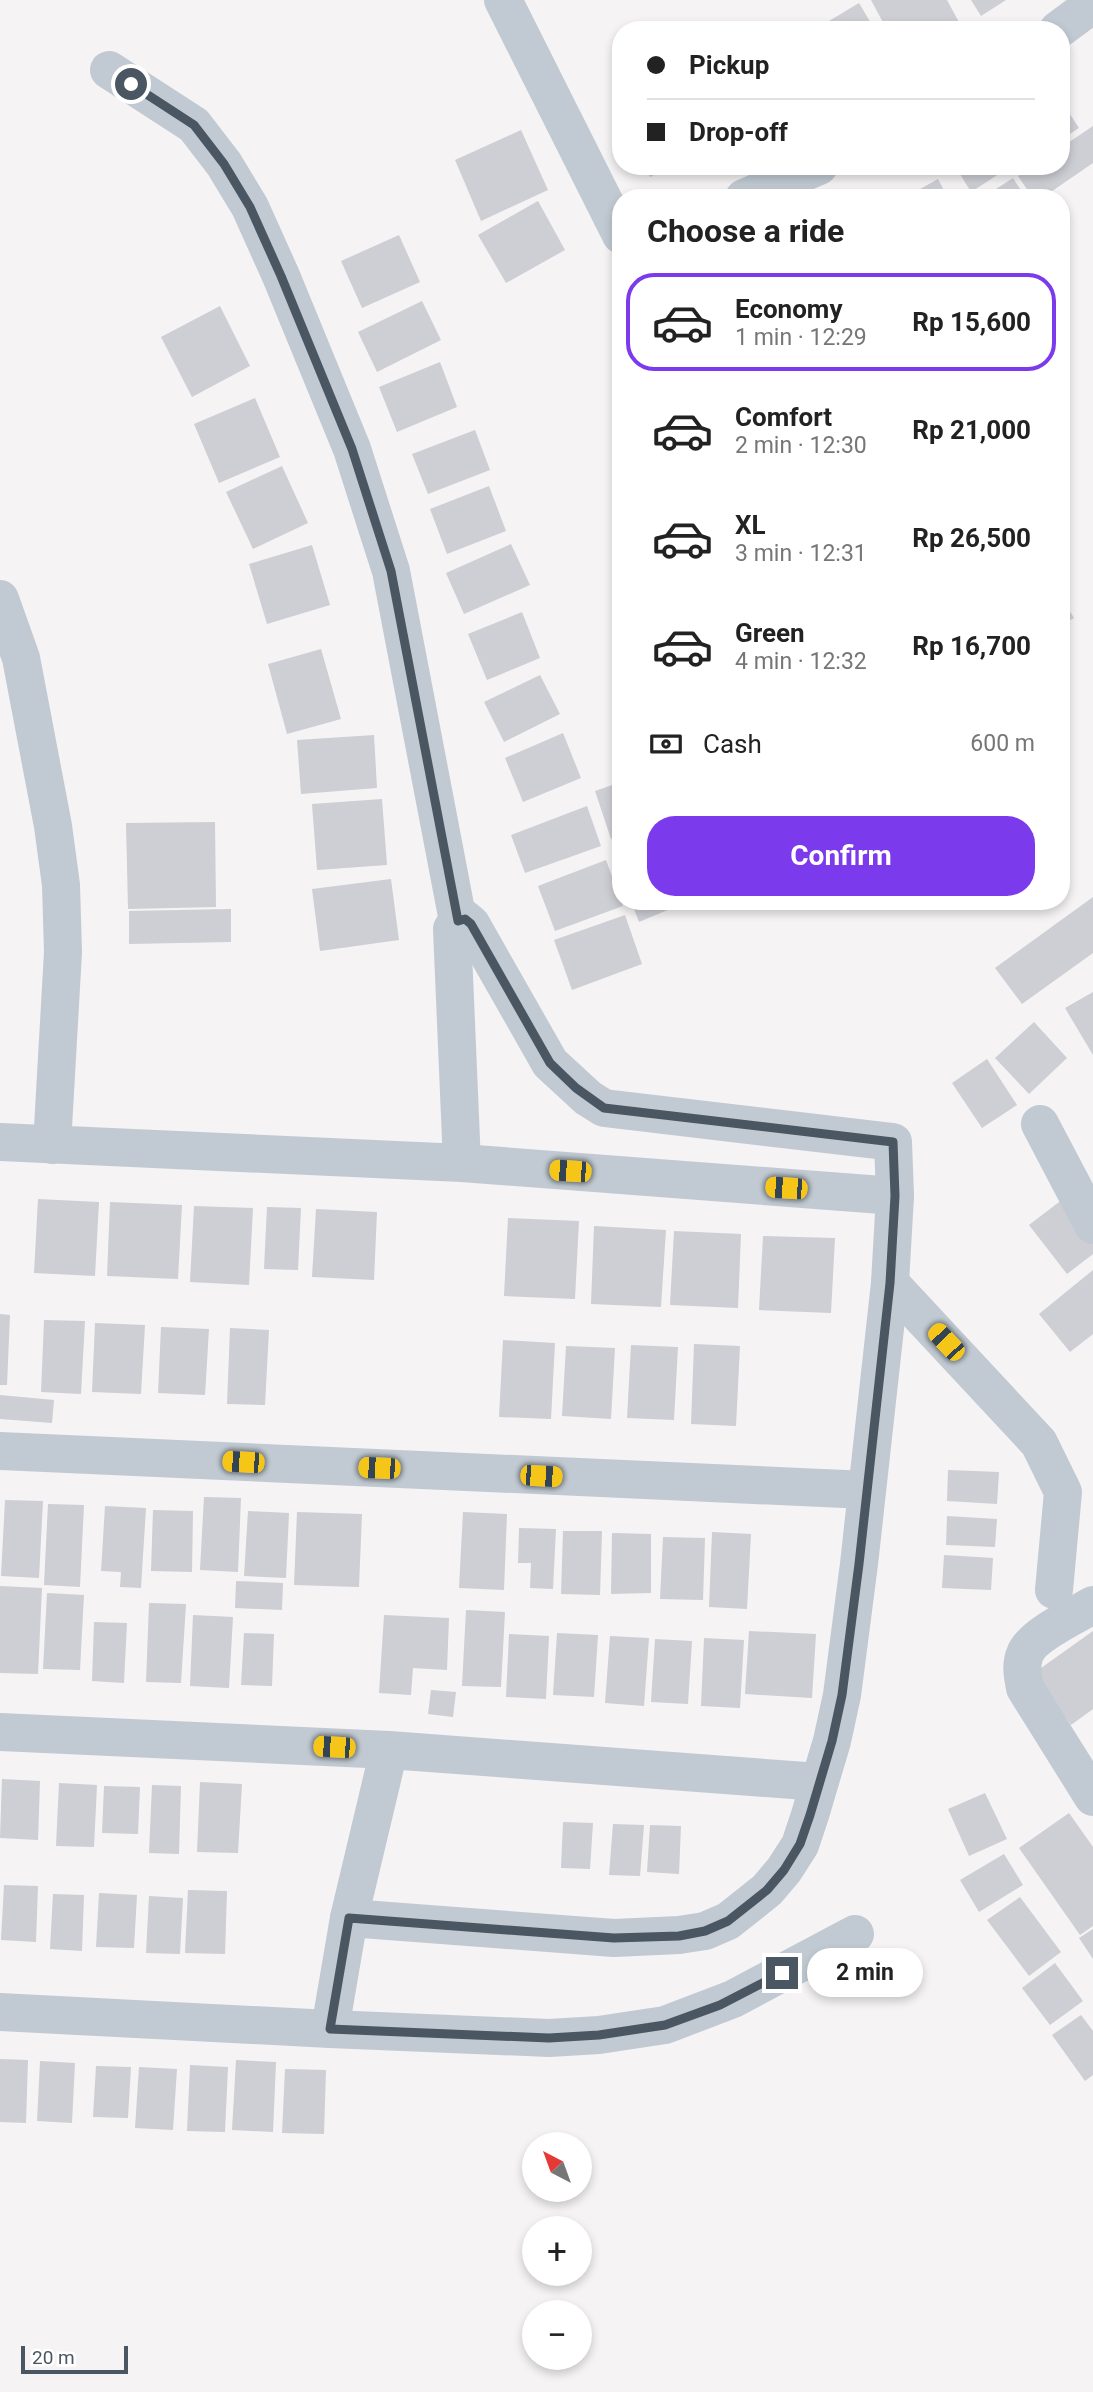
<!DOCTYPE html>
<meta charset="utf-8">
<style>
body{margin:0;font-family:Roboto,sans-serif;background:#f2f2f2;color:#222;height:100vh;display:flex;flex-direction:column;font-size:26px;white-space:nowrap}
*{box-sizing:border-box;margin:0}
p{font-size:23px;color:#767676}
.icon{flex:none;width:38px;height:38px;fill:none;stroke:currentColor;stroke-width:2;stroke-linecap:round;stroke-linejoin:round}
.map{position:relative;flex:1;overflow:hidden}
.sheet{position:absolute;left:612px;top:189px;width:458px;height:721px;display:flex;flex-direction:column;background:#fff;border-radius:28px;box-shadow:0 4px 10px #0003}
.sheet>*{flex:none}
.guide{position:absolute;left:612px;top:21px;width:458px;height:154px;border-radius:28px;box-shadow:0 4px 10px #0003;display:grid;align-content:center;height:154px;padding:0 35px;background:#fff}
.needle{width:46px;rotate:319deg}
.controls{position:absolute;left:522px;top:2132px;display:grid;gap:14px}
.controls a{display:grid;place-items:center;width:70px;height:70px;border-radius:50%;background:#fff;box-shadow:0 4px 10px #0003;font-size:35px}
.scale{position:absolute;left:21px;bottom:18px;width:107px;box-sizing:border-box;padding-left:7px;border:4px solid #4a5661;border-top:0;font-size:19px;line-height:24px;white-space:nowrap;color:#4a5661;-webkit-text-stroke:5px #fff;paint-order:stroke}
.end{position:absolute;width:32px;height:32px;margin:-16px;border:9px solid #4a5661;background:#fff;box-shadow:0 0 0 4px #fff}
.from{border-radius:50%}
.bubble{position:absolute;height:49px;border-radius:24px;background:#fff;box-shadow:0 4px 10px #0003;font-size:23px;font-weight:700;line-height:49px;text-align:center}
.car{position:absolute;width:21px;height:42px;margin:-21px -10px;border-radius:9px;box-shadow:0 0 5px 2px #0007;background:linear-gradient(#f5c518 24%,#345 0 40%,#f5c518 0 76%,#345 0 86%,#f5c518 0)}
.guide b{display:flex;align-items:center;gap:24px;height:66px;font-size:26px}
.guide b+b{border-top:2px solid #e0e0e0}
.guide i{width:18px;height:18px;background:#222}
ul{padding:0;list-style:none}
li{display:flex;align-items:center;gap:21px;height:98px;margin:0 14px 10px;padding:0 21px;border:4px solid transparent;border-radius:28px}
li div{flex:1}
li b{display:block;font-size:26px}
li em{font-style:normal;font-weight:700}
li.current{border-color:#7c3aed}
li>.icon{width:63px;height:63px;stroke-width:1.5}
h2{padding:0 35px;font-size:32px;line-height:84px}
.pay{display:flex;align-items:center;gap:18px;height:77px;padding:0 35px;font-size:26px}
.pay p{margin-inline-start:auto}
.cta{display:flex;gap:14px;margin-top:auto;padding:14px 35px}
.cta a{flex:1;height:80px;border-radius:28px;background:#7c3aed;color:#fff;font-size:28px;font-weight:700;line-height:80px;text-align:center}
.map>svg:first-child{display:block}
.building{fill:#cdcfd5}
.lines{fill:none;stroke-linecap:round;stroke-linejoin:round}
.minor{stroke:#c1cad2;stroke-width:38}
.route{stroke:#4a5661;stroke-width:9}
</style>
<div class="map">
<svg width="1093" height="2392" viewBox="0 0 1093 2392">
<rect width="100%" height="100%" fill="#f5f3f3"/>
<g class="building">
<path d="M 871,0 L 947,0 L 961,26 L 955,30 L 887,30 Z"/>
<path d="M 971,0 L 1006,0 L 981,16 Z"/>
<path d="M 859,3 L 875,30 L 814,30 Z"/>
<path d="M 621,100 L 621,117 L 615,103 Z"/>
<path d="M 1062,102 L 1079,128 L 1062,139 Z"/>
<path d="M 1093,126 L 1093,163 L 1042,198 L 1033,198 L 1018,176 L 1033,166 L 1062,166 L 1062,147 Z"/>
<path d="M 521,130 L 548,190 L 481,221 L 455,160 Z"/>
<path d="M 645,166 L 672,166 L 650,177 Z"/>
<path d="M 955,166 L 1003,166 L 1005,170 L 971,192 Z"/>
<path d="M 1013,178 L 1026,198 L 982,198 Z"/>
<path d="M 938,179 L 948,198 L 904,198 Z"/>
<path d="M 538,201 L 565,250 L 506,283 L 478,235 Z"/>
<path d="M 399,235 L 420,282 L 362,308 L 341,261 Z"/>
<path d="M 422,301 L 441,340 L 377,372 L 358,332 Z"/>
<path d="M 220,306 L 250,366 L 192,397 L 161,337 Z"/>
<path d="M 440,362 L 457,407 L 397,432 L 379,387 Z"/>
<path d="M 255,398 L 280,457 L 219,483 L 194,424 Z"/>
<path d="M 475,430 L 490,470 L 428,494 L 412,454 Z"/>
<path d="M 282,466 L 308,523 L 253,549 L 226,492 Z"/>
<path d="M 489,486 L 506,531 L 447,554 L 430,509 Z"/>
<path d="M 511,544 L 530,585 L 464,614 L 446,573 Z"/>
<path d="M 312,545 L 330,605 L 267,624 L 249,564 Z"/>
<path d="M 1062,552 L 1070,566 L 1062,570 Z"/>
<path d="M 1062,598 L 1074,618 L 1062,625 Z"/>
<path d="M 522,612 L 540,658 L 487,680 L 468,634 Z"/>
<path d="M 321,649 L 341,719 L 287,734 L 268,664 Z"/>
<path d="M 540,675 L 560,714 L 504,742 L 484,702 Z"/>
<path d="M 563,733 L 581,778 L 523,802 L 505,758 Z"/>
<path d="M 374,735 L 377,788 L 301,794 L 297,740 Z"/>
<path d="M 621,782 L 621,836 L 611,839 L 595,791 Z"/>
<path d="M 382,799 L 387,865 L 317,870 L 312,804 Z"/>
<path d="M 587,806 L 601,846 L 525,873 L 511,835 Z"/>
<path d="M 215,822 L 216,907 L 128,909 L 126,823 Z"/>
<path d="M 606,860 L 623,906 L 555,931 L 538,886 Z"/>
<path d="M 391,879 L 399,940 L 320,951 L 312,889 Z"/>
<path d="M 1093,897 L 1093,953 L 1022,1004 L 995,968 Z"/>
<path d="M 631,901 L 689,901 L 639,922 Z"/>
<path d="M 231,909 L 231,942 L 129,944 L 129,911 Z"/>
<path d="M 625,915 L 642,964 L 572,990 L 554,940 Z"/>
<path d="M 1093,992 L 1093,1055 L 1065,1008 Z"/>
<path d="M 1034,1022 L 1067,1058 L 1029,1094 L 995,1058 Z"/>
<path d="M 987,1059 L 1017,1105 L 982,1128 L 952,1083 Z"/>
<path d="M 38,1199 L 99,1202 L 95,1276 L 34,1273 Z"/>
<path d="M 1063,1199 L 1093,1238 L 1093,1254 L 1067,1274 L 1029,1225 Z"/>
<path d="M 110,1202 L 182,1205 L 178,1279 L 107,1276 Z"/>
<path d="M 194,1206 L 253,1208 L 249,1285 L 190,1282 Z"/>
<path d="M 267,1207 L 301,1208 L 298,1270 L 264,1269 Z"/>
<path d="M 316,1209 L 377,1212 L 374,1280 L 312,1277 Z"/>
<path d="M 508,1218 L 579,1221 L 575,1299 L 504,1296 Z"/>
<path d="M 594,1226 L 666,1230 L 661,1307 L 591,1304 Z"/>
<path d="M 674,1231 L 741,1234 L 738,1308 L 670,1305 Z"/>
<path d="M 763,1236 L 835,1238 L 831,1313 L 759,1310 Z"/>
<path d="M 1093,1270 L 1093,1334 L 1070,1352 L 1039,1314 Z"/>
<path d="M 0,1314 L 10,1315 L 7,1385 L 0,1385 Z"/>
<path d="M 44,1320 L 85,1321 L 81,1394 L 41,1392 Z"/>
<path d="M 95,1323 L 145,1325 L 141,1394 L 92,1392 Z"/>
<path d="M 161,1327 L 209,1329 L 205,1395 L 158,1393 Z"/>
<path d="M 230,1328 L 269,1330 L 265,1405 L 227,1404 Z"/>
<path d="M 503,1340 L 555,1343 L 551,1419 L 499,1417 Z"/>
<path d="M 694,1344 L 740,1346 L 736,1426 L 691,1424 Z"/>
<path d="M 631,1345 L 678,1347 L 674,1420 L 627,1418 Z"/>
<path d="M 566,1346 L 615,1348 L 611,1419 L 562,1416 Z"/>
<path d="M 0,1395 L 54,1400 L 52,1423 L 0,1419 Z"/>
<path d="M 948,1470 L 999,1472 L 997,1504 L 947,1501 Z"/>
<path d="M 204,1497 L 241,1498 L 238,1572 L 200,1570 Z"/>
<path d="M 5,1500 L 43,1501 L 39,1578 L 1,1576 Z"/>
<path d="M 48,1504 L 84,1505 L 80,1587 L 44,1585 Z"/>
<path d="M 105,1506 L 146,1508 L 141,1588 L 120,1587 L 121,1572 L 101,1571 Z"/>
<path d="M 153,1510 L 193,1511 L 192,1572 L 151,1571 Z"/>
<path d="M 248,1511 L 289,1513 L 286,1578 L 244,1576 Z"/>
<path d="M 297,1512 L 362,1514 L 359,1587 L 294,1585 Z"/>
<path d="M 463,1512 L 507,1514 L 504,1590 L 459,1588 Z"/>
<path d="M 947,1516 L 997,1519 L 995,1547 L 946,1545 Z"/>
<path d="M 519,1528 L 556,1529 L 553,1589 L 530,1588 L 531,1563 L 518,1563 Z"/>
<path d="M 563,1531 L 602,1531 L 600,1595 L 561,1594 Z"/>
<path d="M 712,1532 L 751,1534 L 747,1609 L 709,1607 Z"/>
<path d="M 612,1533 L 651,1534 L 651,1593 L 611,1594 Z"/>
<path d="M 663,1537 L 705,1538 L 703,1600 L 660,1599 Z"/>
<path d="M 944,1555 L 993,1558 L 991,1590 L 942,1588 Z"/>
<path d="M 236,1581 L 283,1583 L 282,1610 L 235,1608 Z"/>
<path d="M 0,1586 L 42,1588 L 38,1674 L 0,1673 Z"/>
<path d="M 47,1593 L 84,1595 L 80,1670 L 43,1669 Z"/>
<path d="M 149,1603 L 186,1604 L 181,1683 L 146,1682 Z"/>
<path d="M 466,1610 L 505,1612 L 501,1687 L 462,1686 Z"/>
<path d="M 193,1615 L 233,1617 L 229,1688 L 190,1686 Z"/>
<path d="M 384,1615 L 449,1618 L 447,1670 L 413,1668 L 411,1695 L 379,1693 Z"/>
<path d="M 94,1622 L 127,1623 L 124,1683 L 92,1681 Z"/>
<path d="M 749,1631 L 816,1634 L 812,1698 L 745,1694 Z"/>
<path d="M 1093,1631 L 1093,1709 L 1071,1725 L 1034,1673 Z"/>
<path d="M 244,1633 L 274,1634 L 272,1686 L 241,1685 Z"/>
<path d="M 557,1633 L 598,1635 L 594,1697 L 553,1695 Z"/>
<path d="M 509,1634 L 549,1636 L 546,1699 L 506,1697 Z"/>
<path d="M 610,1636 L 649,1638 L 644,1706 L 605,1703 Z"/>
<path d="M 704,1638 L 744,1640 L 740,1708 L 701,1706 Z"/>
<path d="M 655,1639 L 692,1641 L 688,1704 L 651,1702 Z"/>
<path d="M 431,1690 L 456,1692 L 453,1717 L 428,1714 Z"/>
<path d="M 2,1779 L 40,1781 L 38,1840 L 0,1838 Z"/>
<path d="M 200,1782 L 242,1784 L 238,1853 L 197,1852 Z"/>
<path d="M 59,1783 L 97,1785 L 94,1847 L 56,1846 Z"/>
<path d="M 152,1785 L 181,1786 L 179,1854 L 149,1853 Z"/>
<path d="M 104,1786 L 140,1787 L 138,1834 L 102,1833 Z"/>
<path d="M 985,1793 L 1007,1839 L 969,1856 L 948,1809 Z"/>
<path d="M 1069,1813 L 1093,1847 L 1093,1926 L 1080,1935 L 1019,1848 Z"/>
<path d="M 563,1822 L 593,1823 L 590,1869 L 561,1868 Z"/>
<path d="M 613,1824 L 644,1825 L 640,1876 L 609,1875 Z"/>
<path d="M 650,1825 L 681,1826 L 679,1874 L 647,1872 Z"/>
<path d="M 1004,1854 L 1023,1885 L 979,1912 L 960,1880 Z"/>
<path d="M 4,1885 L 38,1886 L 36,1942 L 1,1940 Z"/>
<path d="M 188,1890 L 227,1891 L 225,1954 L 185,1953 Z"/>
<path d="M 99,1893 L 137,1895 L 134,1948 L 96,1947 Z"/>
<path d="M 53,1894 L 84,1895 L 82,1951 L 50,1949 Z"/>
<path d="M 149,1896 L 183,1898 L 180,1954 L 146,1953 Z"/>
<path d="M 1020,1897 L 1061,1952 L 1029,1976 L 987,1920 Z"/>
<path d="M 1093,1929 L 1093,1959 L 1079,1938 Z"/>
<path d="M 1055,1963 L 1083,2001 L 1050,2025 L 1022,1988 Z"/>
<path d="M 1081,2015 L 1093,2031 L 1093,2075 L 1085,2081 L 1052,2035 Z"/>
<path d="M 0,2059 L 28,2060 L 26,2123 L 0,2122 Z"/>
<path d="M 236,2060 L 276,2062 L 273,2132 L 232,2130 Z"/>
<path d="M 40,2061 L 75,2063 L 72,2123 L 37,2121 Z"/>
<path d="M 190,2065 L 228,2067 L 225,2132 L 187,2131 Z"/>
<path d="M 96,2066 L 131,2067 L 128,2118 L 93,2117 Z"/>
<path d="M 139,2067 L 177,2069 L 173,2130 L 135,2128 Z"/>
<path d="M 285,2069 L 326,2070 L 324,2134 L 282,2133 Z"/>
</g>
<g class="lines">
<g class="minor">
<path d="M 503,0 L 621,235"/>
<path d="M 1058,30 L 1093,4"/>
<path d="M 109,70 L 194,125 L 224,164 L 250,207 L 281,276 L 352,449 L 391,571 L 458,921 L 465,919 L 471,924 L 550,1063 L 588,1098 L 604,1108 L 893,1142 L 895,1196 L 890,1283 L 859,1564 L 842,1695 L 832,1741 L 810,1815 L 800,1845 L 784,1870 L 767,1890 L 728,1921 L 705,1931 L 679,1935 L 614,1938 L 349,1918"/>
<path d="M 744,198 L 819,166"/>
<path d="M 0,599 L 21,658 L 53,826 L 61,885 L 63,952 L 52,1145"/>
<path d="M 458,921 L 452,929 L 462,1163"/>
<path d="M 1040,1124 L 1093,1225"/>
<path d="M 0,1142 L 462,1163 L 895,1196"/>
<path d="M 890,1283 L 1039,1443 L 1063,1492 L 1054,1590"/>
<path d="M 0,1451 L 867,1490"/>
<path d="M 1093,1605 C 1075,1616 1032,1635 1025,1654 C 1020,1666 1023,1676 1025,1688 L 1093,1797"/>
<path d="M 0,1732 L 389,1750 L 819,1782"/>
<path d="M 0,2012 L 330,2029 L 349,1918 L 389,1750"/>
<path d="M 330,2029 L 549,2038 L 599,2035 L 665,2025 L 733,1999 L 855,1934"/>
</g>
</g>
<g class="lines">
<path class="route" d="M 131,84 L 194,125 L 224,164 L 250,207 L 281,276 L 352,449 L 391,571 L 458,921 L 465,919 L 471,924 L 550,1063 L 576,1088 L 604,1108 L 893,1142 L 895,1196 L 890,1283 L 859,1564 L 842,1695 L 832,1741 L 810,1815 L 800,1844 L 784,1870 L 767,1890 L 728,1921 L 705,1931 L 679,1936 L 614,1938 L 349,1918 L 330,2029 L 549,2038 L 599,2035 L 665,2025 L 720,2005 L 782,1973"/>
</g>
</svg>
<div class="controls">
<a><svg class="needle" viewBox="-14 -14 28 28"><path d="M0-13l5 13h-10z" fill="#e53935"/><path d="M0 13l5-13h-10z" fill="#767676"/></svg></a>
<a>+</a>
<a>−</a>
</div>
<div class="scale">20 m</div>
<i class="end from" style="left:131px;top:84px"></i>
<i class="end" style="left:782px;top:1973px"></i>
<div class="bubble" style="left:807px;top:1948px;width:116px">2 min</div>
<i class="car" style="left:570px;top:1171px;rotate:274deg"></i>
<i class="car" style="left:786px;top:1188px;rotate:274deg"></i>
<i class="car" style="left:946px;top:1342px;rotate:317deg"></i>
<i class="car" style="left:243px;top:1462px;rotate:273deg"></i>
<i class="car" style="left:379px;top:1468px;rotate:272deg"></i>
<i class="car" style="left:541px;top:1476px;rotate:93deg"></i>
<i class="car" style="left:334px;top:1747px;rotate:273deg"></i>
<div class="guide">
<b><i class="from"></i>Pickup</b>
<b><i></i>Drop-off</b>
</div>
<section class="sheet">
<h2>Choose a ride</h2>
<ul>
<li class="current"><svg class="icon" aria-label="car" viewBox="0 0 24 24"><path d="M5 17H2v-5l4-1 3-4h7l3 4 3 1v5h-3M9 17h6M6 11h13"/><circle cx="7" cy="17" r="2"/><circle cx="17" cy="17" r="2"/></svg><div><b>Economy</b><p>1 min · 12:29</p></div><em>Rp 15,600</em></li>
<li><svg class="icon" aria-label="car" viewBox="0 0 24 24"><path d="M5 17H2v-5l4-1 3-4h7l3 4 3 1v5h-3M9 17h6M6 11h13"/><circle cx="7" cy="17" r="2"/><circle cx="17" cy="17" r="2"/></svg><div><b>Comfort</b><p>2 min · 12:30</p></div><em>Rp 21,000</em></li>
<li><svg class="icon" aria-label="car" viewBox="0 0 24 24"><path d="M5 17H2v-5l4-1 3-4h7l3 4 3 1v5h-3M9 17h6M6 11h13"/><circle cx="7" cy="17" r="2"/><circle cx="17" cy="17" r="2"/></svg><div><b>XL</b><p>3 min · 12:31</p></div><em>Rp 26,500</em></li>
<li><svg class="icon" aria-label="car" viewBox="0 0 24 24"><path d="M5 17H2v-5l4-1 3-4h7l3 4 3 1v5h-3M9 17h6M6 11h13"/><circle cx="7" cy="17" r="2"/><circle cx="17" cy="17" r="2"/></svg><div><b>Green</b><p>4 min · 12:32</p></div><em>Rp 16,700</em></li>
</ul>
<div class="pay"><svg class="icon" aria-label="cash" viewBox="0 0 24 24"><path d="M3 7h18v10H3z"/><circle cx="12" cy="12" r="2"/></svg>Cash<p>600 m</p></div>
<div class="cta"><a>Confirm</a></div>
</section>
</div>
